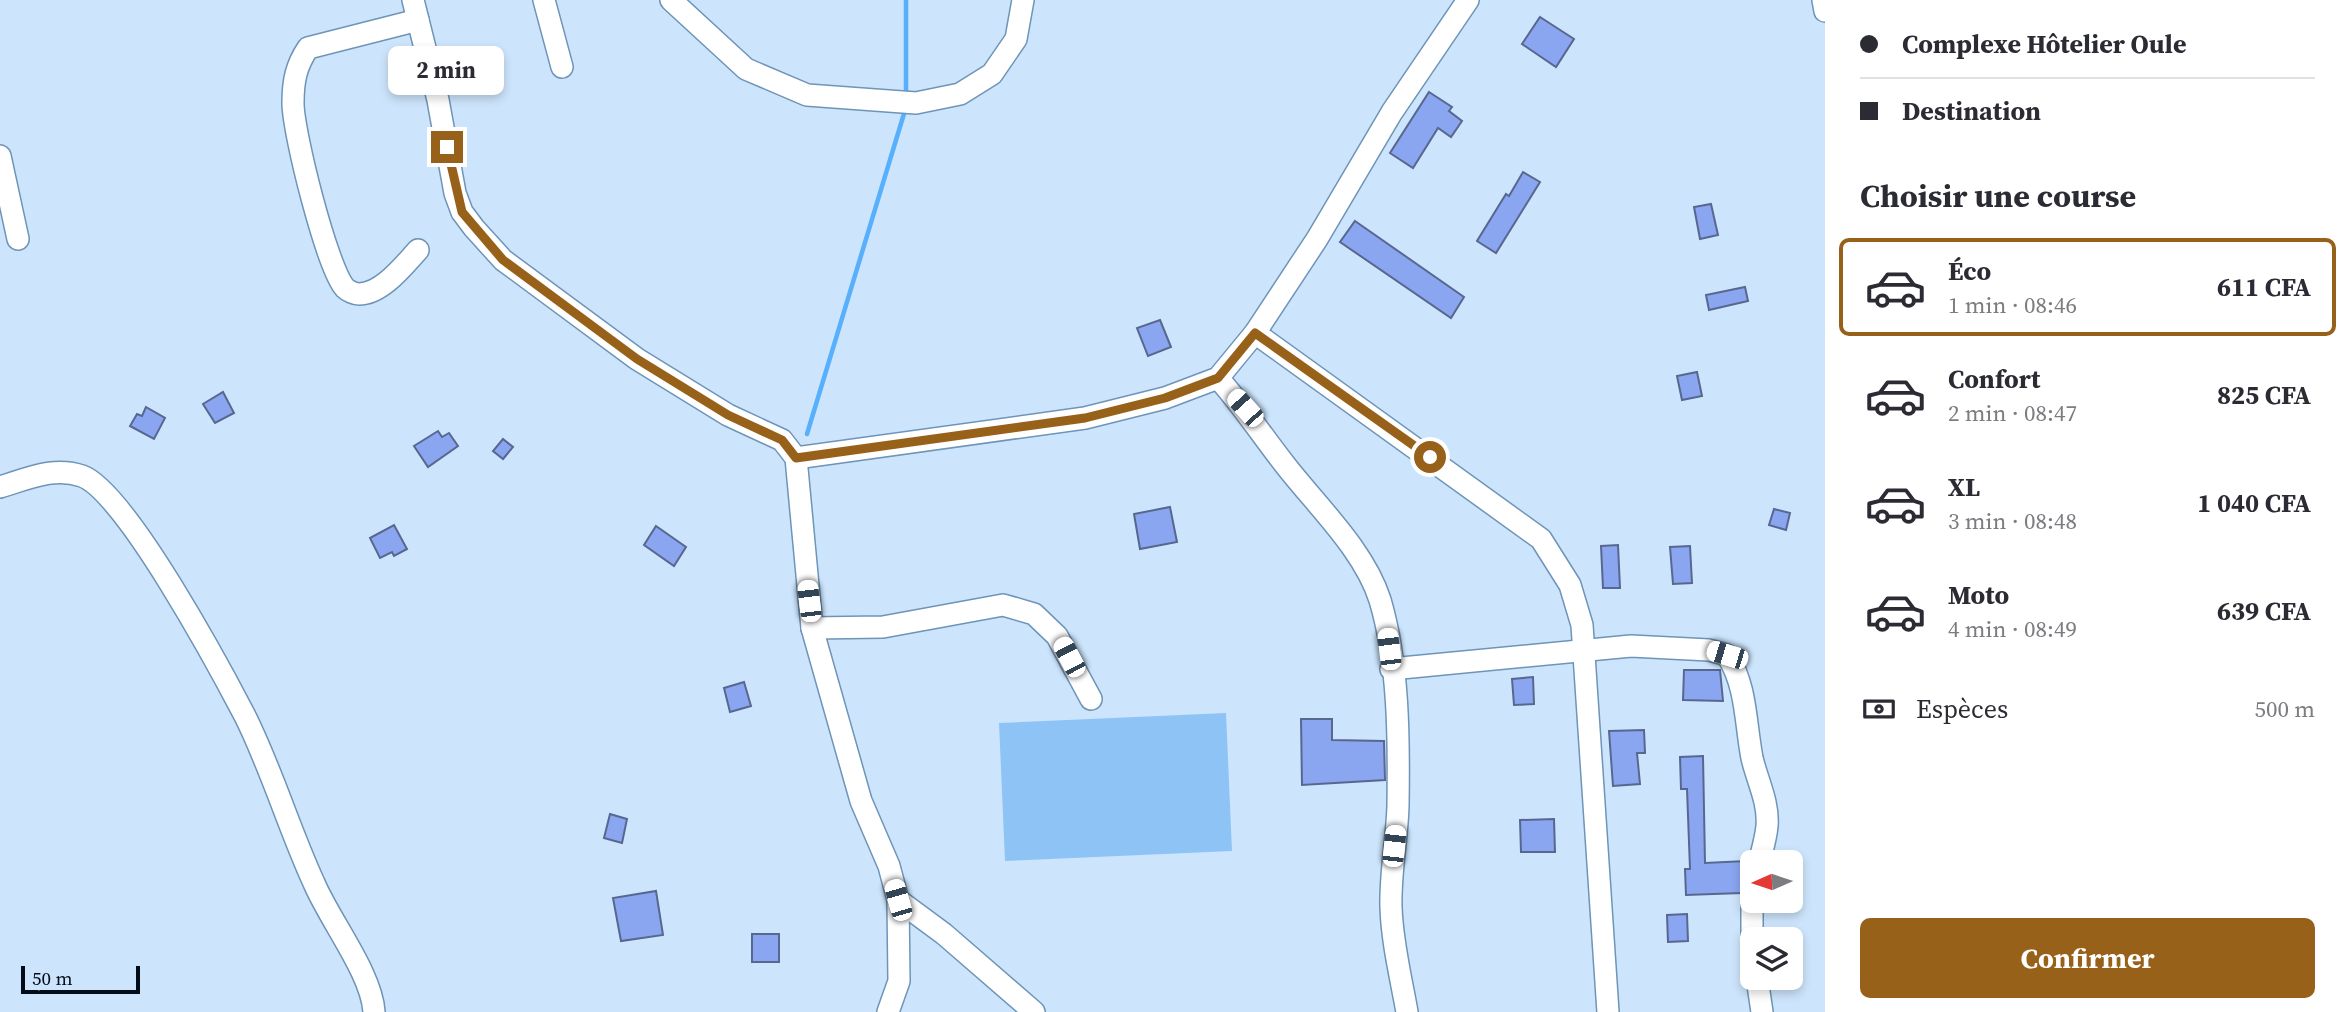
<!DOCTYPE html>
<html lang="fr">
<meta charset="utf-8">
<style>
body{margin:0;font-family:"Source Serif 4",serif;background:#f7f7f7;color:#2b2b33;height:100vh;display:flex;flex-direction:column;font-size:26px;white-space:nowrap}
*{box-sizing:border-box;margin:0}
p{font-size:23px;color:#7c7c81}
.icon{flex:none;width:38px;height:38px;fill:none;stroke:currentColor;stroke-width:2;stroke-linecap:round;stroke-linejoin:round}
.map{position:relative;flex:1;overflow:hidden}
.sheet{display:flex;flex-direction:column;background:#fff;width:525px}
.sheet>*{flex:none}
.banner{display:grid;align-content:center;height:154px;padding:0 35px;background:#fff}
.needle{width:46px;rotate:267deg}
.fabs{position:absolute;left:1740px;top:850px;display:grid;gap:14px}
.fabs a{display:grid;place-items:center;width:63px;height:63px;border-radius:10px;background:#fff;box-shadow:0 4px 10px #0003;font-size:35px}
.scale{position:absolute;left:21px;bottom:18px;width:119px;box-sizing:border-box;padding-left:7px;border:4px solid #020c19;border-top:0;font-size:19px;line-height:24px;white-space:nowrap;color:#020c19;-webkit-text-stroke:5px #cde5fc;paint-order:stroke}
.end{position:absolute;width:32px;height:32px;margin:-16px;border:9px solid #98611a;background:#fff;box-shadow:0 0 0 4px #fff}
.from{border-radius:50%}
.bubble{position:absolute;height:49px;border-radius:10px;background:#fff;box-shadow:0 4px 10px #0003;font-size:23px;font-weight:700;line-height:49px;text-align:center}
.car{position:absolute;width:21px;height:42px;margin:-21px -10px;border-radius:9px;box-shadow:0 0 5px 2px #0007;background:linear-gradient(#fff 24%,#345 0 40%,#fff 0 76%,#345 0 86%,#fff 0)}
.banner b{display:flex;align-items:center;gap:24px;height:66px;font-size:26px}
.banner b+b{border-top:2px solid #e1e1e2}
.banner i{width:18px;height:18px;background:#2b2b33}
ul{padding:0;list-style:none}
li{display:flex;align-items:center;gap:21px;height:98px;margin:0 14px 10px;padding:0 21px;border:4px solid transparent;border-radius:10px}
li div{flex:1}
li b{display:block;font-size:26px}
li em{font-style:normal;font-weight:700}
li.selected{border-color:#98611a}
li>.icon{width:63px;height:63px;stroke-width:1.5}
h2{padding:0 35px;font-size:32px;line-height:84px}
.pay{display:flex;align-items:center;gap:18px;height:77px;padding:0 35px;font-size:26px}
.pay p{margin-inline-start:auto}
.cta{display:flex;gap:14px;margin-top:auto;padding:14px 35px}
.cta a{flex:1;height:80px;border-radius:10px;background:#98611a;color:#fff;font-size:28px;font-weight:700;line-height:80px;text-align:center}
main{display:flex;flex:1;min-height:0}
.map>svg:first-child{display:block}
.green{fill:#8ec3f6}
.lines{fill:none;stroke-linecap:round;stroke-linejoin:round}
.stream{stroke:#58b0fd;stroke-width:4.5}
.building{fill:#8aa6f0;stroke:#576790;stroke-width:2}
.minor-casing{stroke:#6e94b7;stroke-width:24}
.minor{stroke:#fff;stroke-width:21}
.route{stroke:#98611a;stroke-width:9}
</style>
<main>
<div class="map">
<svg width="1825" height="1012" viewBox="0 0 1825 1012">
<rect width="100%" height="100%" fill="#cde5fc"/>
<path class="green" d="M 1226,713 L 1232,851 L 1005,861 L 999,723 Z"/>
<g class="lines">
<g class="stream">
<path d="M 906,0 L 906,95"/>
<path d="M 807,434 L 906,107"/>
</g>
</g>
<g class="building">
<path d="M 1540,17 L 1574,39 L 1556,67 L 1522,44 Z"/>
<path d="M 1429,92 L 1452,107 L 1449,111 L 1462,121 L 1451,137 L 1438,128 L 1413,168 L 1390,153 Z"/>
<path d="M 1523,172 L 1540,182 L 1496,253 L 1477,241 L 1506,194 L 1509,196 Z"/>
<path d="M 1711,204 L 1718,235 L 1700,239 L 1694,207 Z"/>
<path d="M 1355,221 L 1464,297 L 1451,318 L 1340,242 Z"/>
<path d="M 1745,287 L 1748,301 L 1709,310 L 1706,295 Z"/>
<path d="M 1160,320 L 1171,347 L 1148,356 L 1137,328 Z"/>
<path d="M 1697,372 L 1702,396 L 1682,400 L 1677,376 Z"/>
<path d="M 223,392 L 234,413 L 215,423 L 203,404 Z"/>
<path d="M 146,407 L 165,418 L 154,439 L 130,426 L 137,414 L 142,416 Z"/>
<path d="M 438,431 L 442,437 L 449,433 L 458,446 L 428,467 L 414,446 Z"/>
<path d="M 503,439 L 513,447 L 503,459 L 493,451 Z"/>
<path d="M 1170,507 L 1177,542 L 1140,549 L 1134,514 Z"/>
<path d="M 1774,509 L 1790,513 L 1786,530 L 1769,525 Z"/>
<path d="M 394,525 L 407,549 L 394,556 L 392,552 L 380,558 L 370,538 Z"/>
<path d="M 656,526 L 686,547 L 674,566 L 644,545 Z"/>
<path d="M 1618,545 L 1620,588 L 1603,588 L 1601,546 Z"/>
<path d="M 1690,546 L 1692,583 L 1673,584 L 1670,547 Z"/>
<path d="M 1684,670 L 1720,670 L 1723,701 L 1683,700 Z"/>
<path d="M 1533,677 L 1534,704 L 1514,705 L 1512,679 Z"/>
<path d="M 744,682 L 751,706 L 730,712 L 724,688 Z"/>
<path d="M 1301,719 L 1332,719 L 1332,740 L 1384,741 L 1385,780 L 1302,785 Z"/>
<path d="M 1644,730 L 1645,753 L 1637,753 L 1640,784 L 1613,786 L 1609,731 Z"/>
<path d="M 1703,756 L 1705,863 L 1746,861 L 1752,874 L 1752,888 L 1742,893 L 1686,895 L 1685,869 L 1690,869 L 1687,789 L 1681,789 L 1680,757 Z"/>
<path d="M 610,814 L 627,819 L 622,843 L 604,838 Z"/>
<path d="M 1554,819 L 1555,852 L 1521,852 L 1520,820 Z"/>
<path d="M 656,891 L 663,935 L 621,941 L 613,898 Z"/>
<path d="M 1687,914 L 1688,941 L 1668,942 L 1667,915 Z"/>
<rect x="752" y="934" width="27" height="28"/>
</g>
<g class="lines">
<defs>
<g id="minor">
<path d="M 413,0 L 438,100 L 455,193 L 462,212 L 474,228 L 503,260 L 637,359 L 728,415 L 782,440 L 796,458 L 812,628 L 861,801 L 889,866 L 898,900 L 899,981 L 888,1012"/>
<path d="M 544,0 L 562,67"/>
<path d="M 671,0 L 746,69 L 807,95 L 916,103 L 960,94 L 992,74 L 1016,39 L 1023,0"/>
<path d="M 1823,0 L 1825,11"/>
<path d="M 418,20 L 308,48 C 296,66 293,81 293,103 C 293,132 327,268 345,288 C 348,291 355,294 359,294 C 382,294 404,265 418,250"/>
<path d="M 0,156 L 18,239"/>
<path d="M 1255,333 L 1541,539 L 1570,585 L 1582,625 L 1608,1012"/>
<path d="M 1218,378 C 1243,406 1263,437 1286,466 C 1318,507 1364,550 1380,600 C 1399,664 1399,740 1398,806 C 1397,840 1390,873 1391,907 C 1392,942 1401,978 1407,1012"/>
<path d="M 796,458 L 1085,418 L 1165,398 L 1218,378 L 1255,333 L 1317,239 L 1392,112 L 1468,0"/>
<path d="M 0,487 C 27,479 54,466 82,476 C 125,491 221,670 245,716 C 272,770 289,829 314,883 C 330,921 372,974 374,1012"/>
<path d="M 812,628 L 883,627 L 1003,605 L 1034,614 L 1057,636 L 1091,699"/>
<path d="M 1391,669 L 1631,646 L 1709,650 L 1727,655 C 1747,687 1745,721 1752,758 C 1757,780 1769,802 1767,826 C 1766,838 1762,851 1759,863"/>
<path d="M 898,900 L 944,934 L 1034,1012"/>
<path d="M 1752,940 L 1752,901"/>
<path d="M 1757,978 L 1762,1012"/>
</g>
</defs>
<use href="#minor" class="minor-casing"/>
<use href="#minor" class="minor"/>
</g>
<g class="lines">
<path class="route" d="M 447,147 L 462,212 L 503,260 L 637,359 L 728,415 L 782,440 L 796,458 L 1085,418 L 1165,398 L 1218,378 L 1255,333 L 1430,457"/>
</g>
</svg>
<div class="fabs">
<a><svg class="needle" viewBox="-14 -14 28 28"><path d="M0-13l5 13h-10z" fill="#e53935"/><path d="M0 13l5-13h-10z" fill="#7c7c81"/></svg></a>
<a><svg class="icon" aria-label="layers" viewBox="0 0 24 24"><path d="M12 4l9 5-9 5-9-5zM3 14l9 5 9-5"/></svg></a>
</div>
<div class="scale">50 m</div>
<i class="end from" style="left:1430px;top:457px"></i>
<i class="end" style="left:447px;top:147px"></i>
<div class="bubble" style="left:388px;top:46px;width:116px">2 min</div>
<i class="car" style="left:1245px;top:408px;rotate:318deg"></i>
<i class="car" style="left:809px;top:601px;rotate:353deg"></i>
<i class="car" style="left:1389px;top:649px;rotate:353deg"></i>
<i class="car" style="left:1727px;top:655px;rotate:287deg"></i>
<i class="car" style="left:1069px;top:657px;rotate:332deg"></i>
<i class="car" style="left:1394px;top:846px;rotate:6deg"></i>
<i class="car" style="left:898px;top:900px;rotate:344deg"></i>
</div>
<section class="sheet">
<div class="banner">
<b><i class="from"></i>Complexe Hôtelier Oule</b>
<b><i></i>Destination</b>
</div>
<h2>Choisir une course</h2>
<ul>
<li class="selected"><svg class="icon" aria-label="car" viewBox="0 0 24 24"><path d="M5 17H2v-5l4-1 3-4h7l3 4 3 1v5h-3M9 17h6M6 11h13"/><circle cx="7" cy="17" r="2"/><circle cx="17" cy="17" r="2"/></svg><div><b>Éco</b><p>1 min · 08:46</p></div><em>611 CFA</em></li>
<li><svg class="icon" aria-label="car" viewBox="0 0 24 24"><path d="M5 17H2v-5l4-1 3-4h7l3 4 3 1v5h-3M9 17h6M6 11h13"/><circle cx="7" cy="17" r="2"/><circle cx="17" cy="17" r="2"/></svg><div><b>Confort</b><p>2 min · 08:47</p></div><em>825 CFA</em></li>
<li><svg class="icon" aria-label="car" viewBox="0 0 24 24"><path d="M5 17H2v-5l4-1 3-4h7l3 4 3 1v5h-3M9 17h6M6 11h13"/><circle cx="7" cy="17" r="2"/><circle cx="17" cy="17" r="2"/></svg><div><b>XL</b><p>3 min · 08:48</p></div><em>1 040 CFA</em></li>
<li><svg class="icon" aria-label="car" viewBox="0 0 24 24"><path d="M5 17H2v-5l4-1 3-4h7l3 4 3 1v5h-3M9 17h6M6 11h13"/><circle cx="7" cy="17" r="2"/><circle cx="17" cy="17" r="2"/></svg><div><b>Moto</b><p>4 min · 08:49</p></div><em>639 CFA</em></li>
</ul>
<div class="pay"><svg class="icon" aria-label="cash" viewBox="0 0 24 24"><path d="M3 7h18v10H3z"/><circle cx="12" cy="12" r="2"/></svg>Espèces<p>500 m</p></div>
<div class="cta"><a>Confirmer</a></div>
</section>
</main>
